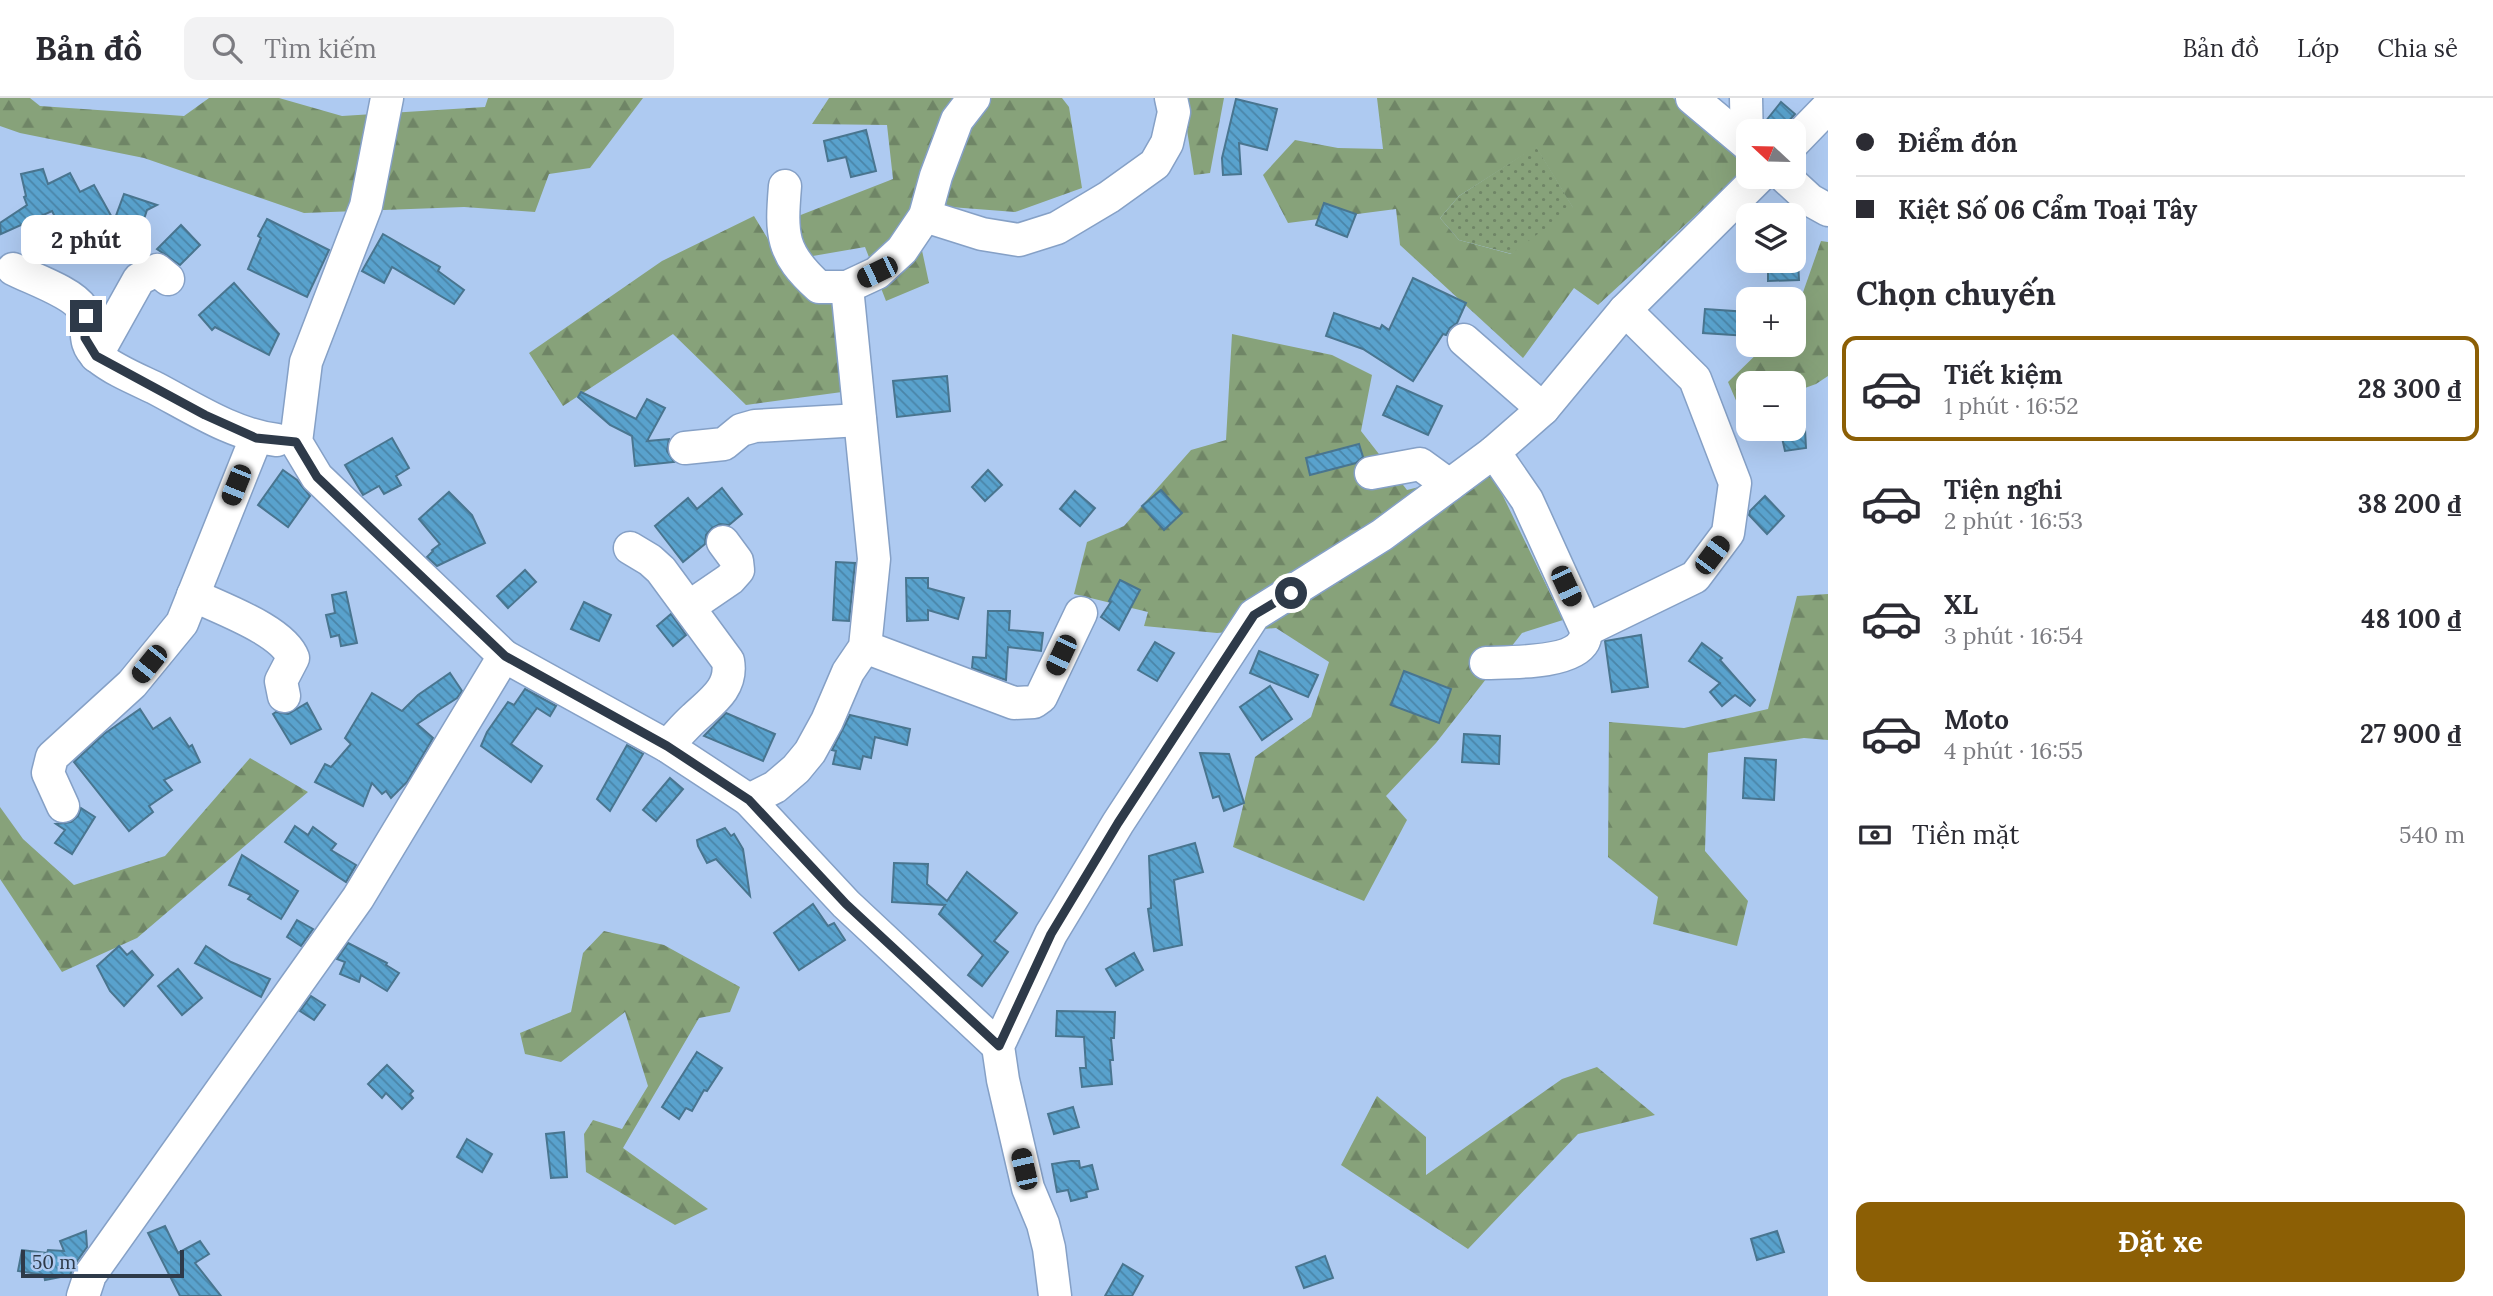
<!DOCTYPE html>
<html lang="vi">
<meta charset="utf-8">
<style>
body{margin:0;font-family:Lora,serif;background:#f2f2f3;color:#2b2b33;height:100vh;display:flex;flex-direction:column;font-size:26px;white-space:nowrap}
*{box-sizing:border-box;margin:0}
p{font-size:23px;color:#7c7c81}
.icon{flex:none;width:38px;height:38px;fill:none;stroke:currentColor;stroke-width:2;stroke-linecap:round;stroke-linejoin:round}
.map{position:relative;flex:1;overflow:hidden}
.panel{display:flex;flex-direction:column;background:#fff;width:665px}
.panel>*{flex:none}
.hud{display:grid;align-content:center;height:154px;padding:0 28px;background:#fff}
.needle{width:46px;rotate:292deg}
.controls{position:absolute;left:1736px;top:21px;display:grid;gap:14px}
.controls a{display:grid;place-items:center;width:70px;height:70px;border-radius:14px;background:#fff;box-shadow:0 7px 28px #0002;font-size:35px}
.scale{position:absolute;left:21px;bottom:18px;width:163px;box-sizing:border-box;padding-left:7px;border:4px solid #2e3a49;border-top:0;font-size:19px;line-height:24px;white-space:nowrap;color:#2e3a49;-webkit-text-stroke:5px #aecaf1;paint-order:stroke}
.end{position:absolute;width:32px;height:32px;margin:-16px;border:9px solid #2e3a49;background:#fff;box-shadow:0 0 0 4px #fff}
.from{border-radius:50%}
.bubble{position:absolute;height:49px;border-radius:14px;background:#fff;box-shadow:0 7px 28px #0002;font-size:23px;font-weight:700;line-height:49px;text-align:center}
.car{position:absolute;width:21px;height:42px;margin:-21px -10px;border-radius:9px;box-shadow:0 0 5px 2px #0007;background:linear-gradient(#222 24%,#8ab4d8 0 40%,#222 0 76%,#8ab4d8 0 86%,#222 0)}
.hud b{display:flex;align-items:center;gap:24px;height:66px;font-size:26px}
.hud b+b{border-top:2px solid #e1e1e2}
.hud i{width:18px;height:18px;background:#2b2b33}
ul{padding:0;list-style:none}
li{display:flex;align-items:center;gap:21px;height:105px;margin:0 14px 10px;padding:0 14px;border:4px solid transparent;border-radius:14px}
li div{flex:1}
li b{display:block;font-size:26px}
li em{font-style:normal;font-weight:700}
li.on{border-color:#8c5f05}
li>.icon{width:63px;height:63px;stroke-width:1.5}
h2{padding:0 28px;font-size:32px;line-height:84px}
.pay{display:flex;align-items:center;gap:18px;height:77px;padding:0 28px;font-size:26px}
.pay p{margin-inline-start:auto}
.primary-button{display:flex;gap:14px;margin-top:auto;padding:14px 28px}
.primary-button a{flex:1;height:80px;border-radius:14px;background:#8c5f05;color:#fff;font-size:28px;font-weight:700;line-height:80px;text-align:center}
header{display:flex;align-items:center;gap:42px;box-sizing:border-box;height:98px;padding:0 35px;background:#fff;border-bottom:2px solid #e1e1e2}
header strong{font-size:33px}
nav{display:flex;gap:38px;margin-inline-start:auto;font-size:24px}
.search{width:490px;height:63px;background:#f2f2f3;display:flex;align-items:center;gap:18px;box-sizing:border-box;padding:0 24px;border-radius:14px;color:#7c7c81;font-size:26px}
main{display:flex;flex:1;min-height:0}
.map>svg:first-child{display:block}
.grass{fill:url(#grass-dots)}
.forest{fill:url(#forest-firs);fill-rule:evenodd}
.building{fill:url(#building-back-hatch);stroke:#49758f;stroke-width:2}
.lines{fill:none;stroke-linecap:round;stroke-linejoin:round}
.minor-casing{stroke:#85a0c6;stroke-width:35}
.minor{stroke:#fff;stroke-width:32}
.route{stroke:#2e3a49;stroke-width:9}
</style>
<header>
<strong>Bản đồ</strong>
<div class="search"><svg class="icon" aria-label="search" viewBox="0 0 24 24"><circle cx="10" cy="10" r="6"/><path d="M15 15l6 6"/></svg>Tìm kiếm</div>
<nav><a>Bản đồ</a><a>Lớp</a><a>Chia sẻ</a></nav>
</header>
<main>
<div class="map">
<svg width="1828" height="1198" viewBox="0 0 1828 1198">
<defs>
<pattern id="grass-dots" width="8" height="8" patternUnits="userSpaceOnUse" patternTransform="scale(1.75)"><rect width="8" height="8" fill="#87a27a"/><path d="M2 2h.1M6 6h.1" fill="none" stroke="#6f8566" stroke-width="1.8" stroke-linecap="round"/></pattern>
<pattern id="forest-firs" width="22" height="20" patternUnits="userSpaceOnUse" patternTransform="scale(1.75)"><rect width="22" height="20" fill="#87a27a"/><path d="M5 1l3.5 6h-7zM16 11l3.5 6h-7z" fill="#6f8566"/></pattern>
<pattern id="building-back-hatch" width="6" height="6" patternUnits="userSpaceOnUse" patternTransform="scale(1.75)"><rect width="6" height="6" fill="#59a2cd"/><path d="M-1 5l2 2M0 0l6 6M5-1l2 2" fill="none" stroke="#4a85a8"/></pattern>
</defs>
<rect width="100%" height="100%" fill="#aecaf1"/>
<path class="grass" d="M 1536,48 L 1574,111 L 1512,156 L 1459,142 L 1440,120 L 1459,98 Z"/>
<g class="forest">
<path d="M 0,0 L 30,0 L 40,8 L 184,18 L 209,0 L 279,0 L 342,18 L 485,9 L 488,0 L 643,0 L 590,70 L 549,76 L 535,114 L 464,109 L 304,115 L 144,60 L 20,35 L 0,28 Z"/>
<path d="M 829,0 L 1062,0 L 1069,9 L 1082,90 L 1015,114 L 912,106 L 929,185 L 886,203 L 865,149 L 807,159 L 793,120 L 893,81 L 887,27 L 812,26 Z"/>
<path d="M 1182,0 L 1224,0 L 1210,75 L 1194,77 Z"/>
<path d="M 1377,0 L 1673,0 L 1748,62 L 1748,69 L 1598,207 L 1574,190 L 1523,260 L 1400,147 L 1396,111 L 1288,125 L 1263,77 L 1295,42 L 1338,50 L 1383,51 ZM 1536,49 L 1573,110 L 1511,156 L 1459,142 L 1440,120 L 1459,98 Z"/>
<path d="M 754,118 L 800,194 L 836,205 L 842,294 L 746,307 L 673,236 L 563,308 L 529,255 L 662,163 Z"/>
<path d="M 1821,143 L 1828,144 L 1828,278 L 1816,286 L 1794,294 L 1794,285 L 1748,285 L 1748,311 L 1741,314 L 1728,284 L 1766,247 L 1794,247 L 1794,220 Z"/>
<path d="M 1232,236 L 1332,257 L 1372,277 L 1361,333 L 1407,392 L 1490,371 L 1563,522 L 1522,535 L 1436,645 L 1386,698 L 1407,722 L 1364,803 L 1233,749 L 1255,659 L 1311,619 L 1329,564 L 1276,530 L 1217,535 L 1144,528 L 1148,514 L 1074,496 L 1087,444 L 1124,428 L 1191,352 L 1226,342 Z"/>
<path d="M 1828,496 L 1828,642 L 1804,640 L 1708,655 L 1705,753 L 1748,803 L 1737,848 L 1653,826 L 1658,799 L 1608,759 L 1609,624 L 1684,630 L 1768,611 L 1797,498 Z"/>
<path d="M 250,660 L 308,694 L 137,840 L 62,874 L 0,781 L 0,709 L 23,741 L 74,787 L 165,758 Z"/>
<path d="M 604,833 L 664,847 L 740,889 L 730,914 L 699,920 L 623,1050 L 708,1111 L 675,1127 L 586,1074 L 584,1036 L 593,1022 L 622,1031 L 648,988 L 625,914 L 561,964 L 525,956 L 520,935 L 571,914 L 583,855 Z"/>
<path d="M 1597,969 L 1655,1017 L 1578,1036 L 1468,1151 L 1341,1067 L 1377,998 L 1426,1039 L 1426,1077 L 1562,981 Z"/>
</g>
<g class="building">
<path d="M 1236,1 L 1277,11 L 1267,52 L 1239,45 L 1241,76 L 1223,77 L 1222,60 Z"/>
<path d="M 1781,4 L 1795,16 L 1780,33 L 1765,33 L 1765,24 Z"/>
<path d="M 866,32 L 876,73 L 851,79 L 846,59 L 828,63 L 824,43 Z"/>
<path d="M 43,71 L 48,86 L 70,75 L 80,94 L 94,87 L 114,123 L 124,96 L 157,107 L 147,112 L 130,164 L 109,155 L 123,124 L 71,150 L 52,113 L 1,136 L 0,125 L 27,107 L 24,99 L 26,98 L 21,76 Z"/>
<path d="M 1324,105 L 1356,116 L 1347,139 L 1316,127 Z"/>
<path d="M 267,121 L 329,152 L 307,199 L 248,171 L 261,140 L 258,138 Z"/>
<path d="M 181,127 L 200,147 L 180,167 L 157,151 Z"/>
<path d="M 383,136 L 440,169 L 438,173 L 464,192 L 454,206 L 392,169 L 384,185 L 362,173 Z"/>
<path d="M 1768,163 L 1798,163 L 1799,182 L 1768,183 Z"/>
<path d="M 1413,180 L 1466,205 L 1457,225 L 1450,230 L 1446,237 L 1443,236 L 1413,283 L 1363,251 L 1326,238 L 1334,215 L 1380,231 L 1382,227 L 1389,232 Z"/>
<path d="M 234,185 L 279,236 L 269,257 L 215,229 L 212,232 L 199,217 Z"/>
<path d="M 1705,211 L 1748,214 L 1748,238 L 1703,235 Z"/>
<path d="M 947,278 L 950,313 L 897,319 L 893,283 Z"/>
<path d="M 1397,288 L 1442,308 L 1428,337 L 1383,317 Z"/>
<path d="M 581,294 L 636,321 L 647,301 L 665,310 L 647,343 L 669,341 L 667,353 L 674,364 L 635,368 L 632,338 L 610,327 L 578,299 Z"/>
<path d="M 1780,331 L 1805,331 L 1806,350 L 1785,353 Z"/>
<path d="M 392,340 L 409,370 L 396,378 L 401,387 L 384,396 L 379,388 L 363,397 L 345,367 Z"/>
<path d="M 1359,346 L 1363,359 L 1356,365 L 1310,377 L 1306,360 Z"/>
<path d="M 283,372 L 297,382 L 310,398 L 288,429 L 258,407 Z"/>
<path d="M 988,372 L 1002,387 L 985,403 L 972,389 Z"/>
<path d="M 722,390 L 742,416 L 729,427 L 720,426 L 712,430 L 706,437 L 705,446 L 683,464 L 655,428 L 688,400 L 697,411 Z"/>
<path d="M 1161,392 L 1182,415 L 1164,432 L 1142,408 Z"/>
<path d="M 1075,393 L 1095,410 L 1080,428 L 1060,411 Z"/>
<path d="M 449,394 L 472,417 L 485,445 L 437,468 L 427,459 L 433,453 L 432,452 L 440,446 L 419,421 Z"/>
<path d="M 1765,398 L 1784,418 L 1767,436 L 1749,417 L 1750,413 Z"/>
<path d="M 836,464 L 855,465 L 849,523 L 833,522 Z"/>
<path d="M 525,472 L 536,484 L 508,510 L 497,498 Z"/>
<path d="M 906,480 L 928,480 L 928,490 L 964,500 L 958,521 L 928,512 L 928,522 L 907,523 Z"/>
<path d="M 1120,482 L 1140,492 L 1119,532 L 1101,519 L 1111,504 L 1109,503 Z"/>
<path d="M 346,494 L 357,545 L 341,548 L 339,537 L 331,539 L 326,517 L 335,515 L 332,497 Z"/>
<path d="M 584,504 L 611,517 L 599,543 L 571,531 Z"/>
<path d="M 988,513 L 1010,513 L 1009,532 L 1043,535 L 1041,553 L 1008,549 L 1006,582 L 972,570 L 973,559 L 986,560 Z"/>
<path d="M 671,516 L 686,537 L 673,548 L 657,528 Z"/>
<path d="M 1641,537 L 1648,589 L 1612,594 L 1605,543 Z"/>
<path d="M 1155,544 L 1174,555 L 1157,583 L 1138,572 Z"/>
<path d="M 1702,545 L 1722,560 L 1720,562 L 1755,602 L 1750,608 L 1735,597 L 1722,608 L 1710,594 L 1720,585 L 1689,563 Z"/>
<path d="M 1259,553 L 1318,577 L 1308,599 L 1250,575 Z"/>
<path d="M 1404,573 L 1451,591 L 1439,625 L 1391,607 Z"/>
<path d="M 450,575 L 462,593 L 457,600 L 417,626 L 433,640 L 407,684 L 391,700 L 386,693 L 382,696 L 372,685 L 363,708 L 315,684 L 325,666 L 331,669 L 351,646 L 345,640 L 372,595 L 402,613 L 418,597 Z"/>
<path d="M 1270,588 L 1292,621 L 1262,642 L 1240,609 Z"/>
<path d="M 525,591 L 556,608 L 550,618 L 537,610 L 511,646 L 542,668 L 531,684 L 481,648 L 487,634 L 508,604 L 514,607 Z"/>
<path d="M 307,605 L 321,631 L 291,646 L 273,616 L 276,614 L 288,616 Z"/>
<path d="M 140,611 L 153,631 L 170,620 L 189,649 L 192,647 L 200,664 L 164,682 L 172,692 L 149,708 L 153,714 L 129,733 L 74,664 L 104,636 Z"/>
<path d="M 726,615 L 775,636 L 763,663 L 704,638 Z"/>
<path d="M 850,617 L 910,631 L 907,647 L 875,639 L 871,660 L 863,658 L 860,671 L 833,666 L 836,653 L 832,652 Z"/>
<path d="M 1464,636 L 1500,638 L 1499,666 L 1462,664 Z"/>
<path d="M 627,647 L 643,656 L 610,713 L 597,701 Z"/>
<path d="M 1200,655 L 1229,656 L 1244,705 L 1224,713 L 1219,698 L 1213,700 Z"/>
<path d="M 1745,660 L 1776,662 L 1774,702 L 1743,700 Z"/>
<path d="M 670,680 L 683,691 L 656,723 L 643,712 Z"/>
<path d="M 81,710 L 95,719 L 72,756 L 55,745 L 65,732 L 56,726 L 71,724 L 78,718 Z"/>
<path d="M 295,728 L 308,737 L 313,729 L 336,746 L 331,752 L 356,767 L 346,784 L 285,744 Z"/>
<path d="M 725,730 L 731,738 L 734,736 L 743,751 L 750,798 L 716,761 L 707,765 L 698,748 L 697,742 Z"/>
<path d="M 1195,745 L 1203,774 L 1174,782 L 1182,847 L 1154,853 L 1148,811 L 1151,810 L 1149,758 Z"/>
<path d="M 242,757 L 298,793 L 281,821 L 248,801 L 251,797 L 229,787 Z"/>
<path d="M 894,765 L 928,766 L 927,786 L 947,803 L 967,774 L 1017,815 L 994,843 L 1008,854 L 982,888 L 968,877 L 983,857 L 939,816 L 945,807 L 892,804 Z"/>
<path d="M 813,806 L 828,828 L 834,825 L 845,842 L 799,872 L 774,835 Z"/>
<path d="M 297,822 L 313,831 L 301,848 L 287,839 Z"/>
<path d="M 348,845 L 387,865 L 386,867 L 399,875 L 387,893 L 361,877 L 359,884 L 340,876 L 345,864 L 337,861 Z"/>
<path d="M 119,848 L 127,857 L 132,853 L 153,877 L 124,908 L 110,893 L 97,868 Z"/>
<path d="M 206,848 L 231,864 L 270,881 L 261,899 L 195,865 Z"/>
<path d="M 1134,855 L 1143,872 L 1116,888 L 1106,871 Z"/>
<path d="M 178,871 L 202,900 L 182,917 L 158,888 Z"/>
<path d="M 311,898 L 325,907 L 314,922 L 300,913 Z"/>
<path d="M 1057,913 L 1115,914 L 1114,940 L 1111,940 L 1113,962 L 1110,962 L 1112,986 L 1082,989 L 1080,970 L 1086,970 L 1084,939 L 1056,938 Z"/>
<path d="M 697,954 L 722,970 L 707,993 L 704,992 L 692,1013 L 686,1010 L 679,1021 L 662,1009 Z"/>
<path d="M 387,967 L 413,993 L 410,996 L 413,1000 L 402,1011 L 386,995 L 382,1000 L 368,986 Z"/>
<path d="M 1073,1009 L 1079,1029 L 1054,1036 L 1048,1016 Z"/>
<path d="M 564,1034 L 567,1079 L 551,1080 L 546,1036 Z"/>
<path d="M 467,1041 L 492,1056 L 482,1074 L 457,1059 Z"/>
<path d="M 1071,1063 L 1079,1063 L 1080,1070 L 1092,1067 L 1098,1091 L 1086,1094 L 1087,1099 L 1071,1103 L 1068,1092 L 1057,1094 L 1052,1066 Z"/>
<path d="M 165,1128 L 178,1155 L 200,1143 L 209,1156 L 195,1165 L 221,1198 L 180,1198 L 148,1135 Z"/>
<path d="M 86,1133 L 87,1149 L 75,1166 L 70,1177 L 45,1182 L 44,1177 L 18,1173 L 22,1152 L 47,1155 L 48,1152 L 64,1153 L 60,1143 Z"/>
<path d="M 1777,1133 L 1784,1154 L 1757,1162 L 1751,1141 Z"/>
<path d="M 1325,1158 L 1333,1180 L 1304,1190 L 1296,1169 Z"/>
<path d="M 1123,1166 L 1143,1178 L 1132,1198 L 1105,1198 Z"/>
</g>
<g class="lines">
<defs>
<g id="minor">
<path d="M 1692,0 L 1748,47"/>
<path d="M 1746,0 L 1747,46"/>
<path d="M 1794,44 L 1828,9"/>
<path d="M 1785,79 L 1810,102 L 1828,112"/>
<path d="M 785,88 C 781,137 781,155 819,189 L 847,189 L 877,175 L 902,152 L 925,118 L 936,78 L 957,22 L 974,0"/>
<path d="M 925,118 L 982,136 L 1019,142 L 1057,130 L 1109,99 L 1155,66 L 1167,45 L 1174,14 L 1171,0"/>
<path d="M 13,171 C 30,180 72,194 82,210 C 92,226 79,243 98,259 C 114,272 136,281 155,290 C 193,310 234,337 277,342"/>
<path d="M 1464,242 L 1543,311"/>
<path d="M 96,258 L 139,181 L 157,172 L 168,181"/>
<path d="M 685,350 L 724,346 L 741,332 L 755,328 L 860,322"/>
<path d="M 1371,375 L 1420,366 L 1449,387"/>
<path d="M 630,450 L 650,462 L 661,472 L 728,563 C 733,590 711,604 694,620 C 684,629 676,639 667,648"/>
<path d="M 193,497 C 219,510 283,532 293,560 L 281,583 L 284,598"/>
<path d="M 689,509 L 730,481 L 738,472 L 737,463 L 723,444"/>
<path d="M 1586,532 L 1695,479 L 1728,435 L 1735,385 L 1695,281 L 1625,212"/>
<path d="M 865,549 L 1014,605 L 1034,604 L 1041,599 L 1081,515"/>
<path d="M 504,558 L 667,648 L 749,702 L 846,806 L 998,948"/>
<path d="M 1486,565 C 1509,564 1572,566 1584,543 C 1585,542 1586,534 1586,532 L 1527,402 L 1494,354"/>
<path d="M 749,702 L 775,689 L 796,671 L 810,654 L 827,623 L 848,574 L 865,549 L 874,461 L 847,189"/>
<path d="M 63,708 L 48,675 L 52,659 L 132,586 L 182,525 L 256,340"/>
<path d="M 83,1198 L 90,1177 L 358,800 L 504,558 L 317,379 L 296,344 L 306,264 L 366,108 L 387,0"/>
<path d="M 1055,1198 L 1049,1150 L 1043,1126 L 1028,1090 L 1003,982 L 998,948 L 1051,836 L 1118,725 L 1254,517 L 1382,437 L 1494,354 L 1543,311 L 1625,212 L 1759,79"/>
</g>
</defs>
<use href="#minor" class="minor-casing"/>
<use href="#minor" class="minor"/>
</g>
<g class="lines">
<path class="route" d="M 86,218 L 85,240 L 96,258 L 205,317 L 256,340 L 296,344 L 317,379 L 505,558 L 667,648 L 749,702 L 846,806 L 999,948 L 1051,836 L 1118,725 L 1254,517 L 1291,495"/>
</g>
</svg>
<div class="controls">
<a><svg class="needle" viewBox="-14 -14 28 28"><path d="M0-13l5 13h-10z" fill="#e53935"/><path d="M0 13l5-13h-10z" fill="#7c7c81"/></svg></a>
<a><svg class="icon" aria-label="layers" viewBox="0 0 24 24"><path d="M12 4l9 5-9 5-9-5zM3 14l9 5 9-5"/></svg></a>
<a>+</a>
<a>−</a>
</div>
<div class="scale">50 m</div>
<i class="end from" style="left:1291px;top:495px"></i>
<i class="end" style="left:86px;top:218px"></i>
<div class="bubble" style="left:21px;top:117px;width:130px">2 phút</div>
<i class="car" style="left:877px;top:174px;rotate:244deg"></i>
<i class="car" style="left:236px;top:387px;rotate:202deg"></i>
<i class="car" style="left:1712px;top:457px;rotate:37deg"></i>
<i class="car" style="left:1566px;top:488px;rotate:155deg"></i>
<i class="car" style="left:1061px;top:557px;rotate:205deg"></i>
<i class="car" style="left:149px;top:566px;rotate:219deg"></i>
<i class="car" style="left:1024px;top:1071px;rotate:347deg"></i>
</div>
<section class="panel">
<div class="hud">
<b><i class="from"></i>Điểm đón</b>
<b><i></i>Kiệt Số 06 Cẩm Toại Tây</b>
</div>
<h2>Chọn chuyến</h2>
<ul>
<li class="on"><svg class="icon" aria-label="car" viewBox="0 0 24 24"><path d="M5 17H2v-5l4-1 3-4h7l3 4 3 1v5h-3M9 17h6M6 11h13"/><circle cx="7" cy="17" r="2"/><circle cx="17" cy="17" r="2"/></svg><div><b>Tiết kiệm</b><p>1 phút · 16:52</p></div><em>28 300 ₫</em></li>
<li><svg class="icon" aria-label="car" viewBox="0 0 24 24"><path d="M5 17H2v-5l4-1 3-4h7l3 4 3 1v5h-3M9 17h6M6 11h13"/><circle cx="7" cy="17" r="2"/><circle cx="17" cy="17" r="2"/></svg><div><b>Tiện nghi</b><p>2 phút · 16:53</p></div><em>38 200 ₫</em></li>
<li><svg class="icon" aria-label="car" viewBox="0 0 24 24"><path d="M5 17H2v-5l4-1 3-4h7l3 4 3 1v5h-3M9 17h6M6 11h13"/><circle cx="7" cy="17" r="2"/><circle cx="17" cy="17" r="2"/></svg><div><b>XL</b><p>3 phút · 16:54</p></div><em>48 100 ₫</em></li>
<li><svg class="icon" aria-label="car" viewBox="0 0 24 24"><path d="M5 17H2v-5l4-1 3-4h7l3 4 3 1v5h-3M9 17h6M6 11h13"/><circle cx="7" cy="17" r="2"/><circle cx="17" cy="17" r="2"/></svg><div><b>Moto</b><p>4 phút · 16:55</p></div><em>27 900 ₫</em></li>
</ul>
<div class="pay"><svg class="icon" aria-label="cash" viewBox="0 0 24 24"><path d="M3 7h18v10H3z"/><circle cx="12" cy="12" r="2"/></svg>Tiền mặt<p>540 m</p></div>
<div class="primary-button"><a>Đặt xe</a></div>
</section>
</main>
